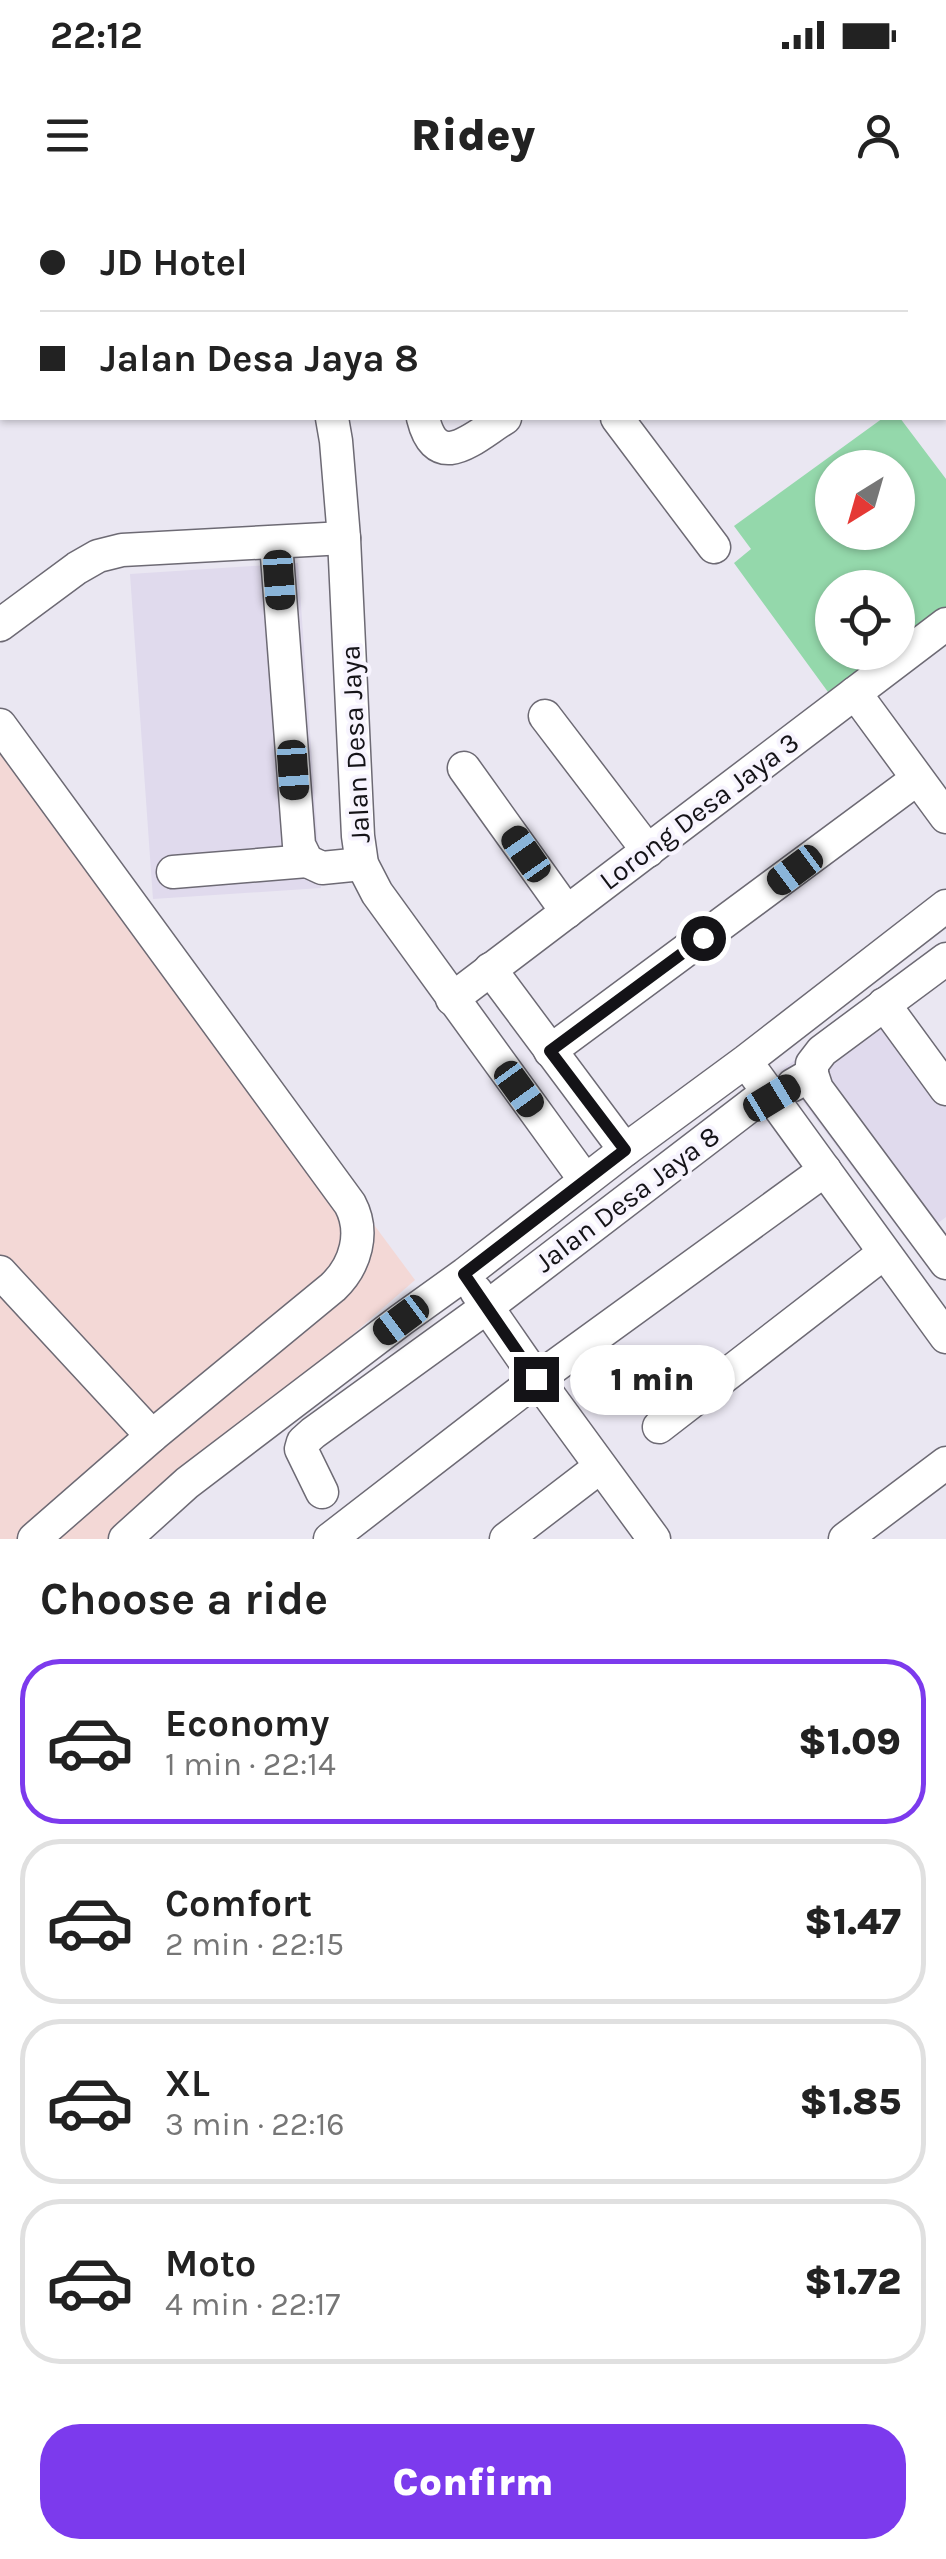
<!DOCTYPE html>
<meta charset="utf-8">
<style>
body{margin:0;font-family:Karla,sans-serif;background:#f6f6f6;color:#222;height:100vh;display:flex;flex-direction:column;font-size:38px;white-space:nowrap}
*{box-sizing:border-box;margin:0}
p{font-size:32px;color:#767676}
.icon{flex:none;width:55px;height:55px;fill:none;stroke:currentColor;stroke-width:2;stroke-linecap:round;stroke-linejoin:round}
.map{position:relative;height:1339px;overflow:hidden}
.drawer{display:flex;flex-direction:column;background:#fff;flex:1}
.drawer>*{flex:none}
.banner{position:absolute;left:0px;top:0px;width:948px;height:220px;box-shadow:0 2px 8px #0004;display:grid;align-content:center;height:220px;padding:0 40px;background:#fff}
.needle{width:65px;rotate:217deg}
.fabs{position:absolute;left:815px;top:250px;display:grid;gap:20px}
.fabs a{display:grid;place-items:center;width:100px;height:100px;border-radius:50%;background:#fff;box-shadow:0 2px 8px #0004;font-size:50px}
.end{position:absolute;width:45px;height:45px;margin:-22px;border:12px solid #141317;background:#fff;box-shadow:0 0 0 5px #fff}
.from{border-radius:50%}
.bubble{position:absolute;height:70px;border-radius:35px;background:#fff;box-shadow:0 2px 8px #0004;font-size:32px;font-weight:800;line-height:70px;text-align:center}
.car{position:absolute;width:30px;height:60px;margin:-30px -15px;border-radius:12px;box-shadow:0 0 8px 2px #0007;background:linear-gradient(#222 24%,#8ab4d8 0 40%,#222 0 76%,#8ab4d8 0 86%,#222 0)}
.banner b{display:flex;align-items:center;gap:35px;height:95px;font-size:38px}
.banner b+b{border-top:2px solid #e0e0e0}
.banner i{width:25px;height:25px;background:#222}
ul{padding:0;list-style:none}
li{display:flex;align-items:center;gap:30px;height:165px;margin:0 20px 15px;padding:0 20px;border:5px solid #e0e0e0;border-radius:40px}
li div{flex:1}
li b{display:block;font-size:38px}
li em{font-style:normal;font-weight:800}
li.active{border-color:#7c3aed}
li>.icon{width:90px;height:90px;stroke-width:1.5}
h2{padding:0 40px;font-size:45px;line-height:120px}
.primary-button{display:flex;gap:20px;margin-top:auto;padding:20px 40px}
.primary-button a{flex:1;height:115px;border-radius:40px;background:#7c3aed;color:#fff;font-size:40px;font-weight:800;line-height:115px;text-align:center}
.status{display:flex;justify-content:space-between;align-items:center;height:70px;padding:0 50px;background:#fff;direction:ltr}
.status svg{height:28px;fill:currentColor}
header{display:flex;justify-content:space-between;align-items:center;height:130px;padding:0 40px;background:#fff;font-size:45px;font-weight:800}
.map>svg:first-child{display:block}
.built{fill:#e0daed}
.industrial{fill:#f3d8d6}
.green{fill:#94d8ab;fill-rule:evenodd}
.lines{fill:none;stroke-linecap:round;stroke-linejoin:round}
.minor-casing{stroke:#6d6a74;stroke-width:35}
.minor{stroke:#fff;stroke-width:32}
.route{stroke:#141317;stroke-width:12}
.labels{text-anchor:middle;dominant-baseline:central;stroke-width:8;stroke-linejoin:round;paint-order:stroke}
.street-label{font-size:28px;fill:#141317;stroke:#f7f4fe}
</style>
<div class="status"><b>22:12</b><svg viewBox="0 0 49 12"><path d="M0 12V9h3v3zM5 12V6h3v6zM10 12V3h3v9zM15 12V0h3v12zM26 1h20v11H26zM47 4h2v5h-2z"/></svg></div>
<header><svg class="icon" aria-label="menu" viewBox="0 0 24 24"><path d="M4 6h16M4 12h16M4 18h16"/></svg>Ridey<svg class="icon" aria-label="person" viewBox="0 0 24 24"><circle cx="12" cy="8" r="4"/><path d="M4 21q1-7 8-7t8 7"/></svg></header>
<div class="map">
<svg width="946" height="1339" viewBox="0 0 946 1339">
<rect width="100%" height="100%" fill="#eae7f2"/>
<g class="built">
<path d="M 298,363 L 321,688 L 153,699 L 130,374 Z"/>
<path d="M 872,803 L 946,902 L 946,1017 L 910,1044 L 780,871 Z"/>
</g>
<path class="industrial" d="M 0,521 L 415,1080 L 119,1339 L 0,1339 Z"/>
<path class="green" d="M 883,218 L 900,218 L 946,279 L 946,407 L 898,442 L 898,388 L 832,388 L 832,452 L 882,453 L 828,492 L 734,363 L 751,349 L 734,326 ZM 832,268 L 898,268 L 898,332 L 832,332 Z"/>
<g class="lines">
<defs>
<g id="minor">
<path d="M 270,0 L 271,2"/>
<path d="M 447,2 L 451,0"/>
<path d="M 835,2 L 839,0"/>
<path d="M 332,218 L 336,241 L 344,338 L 358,636 L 362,664 L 377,693 L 585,980"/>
<path d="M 423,218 C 437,275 474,237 505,218"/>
<path d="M 617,218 L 714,347"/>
<path d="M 276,343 L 299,645 L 307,661 L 322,668 L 362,664"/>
<path d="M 0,425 L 77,368 L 98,356 L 122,350 L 344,338"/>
<path d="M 855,493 L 946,617"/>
<path d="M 545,516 L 648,651"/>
<path d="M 0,525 L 350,1004 C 365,1032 356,1065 333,1087 L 152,1236 L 34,1339"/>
<path d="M 464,568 L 567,712"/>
<path d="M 173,672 L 307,661"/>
<path d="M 490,769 L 625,950"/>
<path d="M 452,799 L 946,424"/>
<path d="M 884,804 L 946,889"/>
<path d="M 550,851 L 917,579"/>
<path d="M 755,874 L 946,1137"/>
<path d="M 812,874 L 817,889 L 946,1063"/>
<path d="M 793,885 L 812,874 L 812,864 L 822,851 L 946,759"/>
<path d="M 0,1072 L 152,1236"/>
<path d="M 476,1091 L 537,1179 L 654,1339"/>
<path d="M 659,1227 L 884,1053"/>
<path d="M 322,1292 L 301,1249 L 303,1242 L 313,1233 L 487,1107 L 768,892"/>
<path d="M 125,1339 L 187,1283 L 401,1120 L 465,1074 L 625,950 L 746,861 L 946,706"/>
<path d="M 330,1339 L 537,1179 L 825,970"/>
<path d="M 506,1339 L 600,1267"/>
<path d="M 845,1339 L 946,1263"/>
</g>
</defs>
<use href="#minor" class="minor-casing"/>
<use href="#minor" class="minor"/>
</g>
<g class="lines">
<path class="route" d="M 536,1179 L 464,1074 L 625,950 L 550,851 L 703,738"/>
</g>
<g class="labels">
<g class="street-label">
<text transform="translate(355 544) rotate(-93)">Jalan Desa Jaya</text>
<text transform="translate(699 611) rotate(-37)">Lorong Desa Jaya 3</text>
<text transform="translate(627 999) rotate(-37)">Jalan Desa Jaya 8</text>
</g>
</g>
</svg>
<div class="fabs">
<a><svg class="needle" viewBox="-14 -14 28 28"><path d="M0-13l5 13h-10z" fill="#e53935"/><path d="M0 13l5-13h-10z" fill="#767676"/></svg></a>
<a><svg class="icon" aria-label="locate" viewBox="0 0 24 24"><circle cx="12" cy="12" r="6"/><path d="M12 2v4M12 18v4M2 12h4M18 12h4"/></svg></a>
</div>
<i class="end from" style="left:703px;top:738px"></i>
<i class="end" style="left:536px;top:1179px"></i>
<div class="bubble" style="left:570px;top:1145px;width:165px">1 min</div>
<i class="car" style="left:279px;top:380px;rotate:176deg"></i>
<i class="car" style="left:293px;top:570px;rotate:176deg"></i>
<i class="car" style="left:526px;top:654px;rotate:325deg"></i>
<i class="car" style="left:795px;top:670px;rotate:233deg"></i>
<i class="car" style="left:519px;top:889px;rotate:144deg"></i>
<i class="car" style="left:772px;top:898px;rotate:59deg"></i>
<i class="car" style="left:401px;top:1120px;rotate:233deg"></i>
<div class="banner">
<b><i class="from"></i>JD Hotel</b>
<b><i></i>Jalan Desa Jaya 8</b>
</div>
</div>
<section class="drawer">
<h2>Choose a ride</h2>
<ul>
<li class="active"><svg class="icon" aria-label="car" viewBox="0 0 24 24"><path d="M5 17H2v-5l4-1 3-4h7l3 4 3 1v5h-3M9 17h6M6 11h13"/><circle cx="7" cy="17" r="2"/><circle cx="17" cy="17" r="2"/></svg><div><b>Economy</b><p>1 min · 22:14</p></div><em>$1.09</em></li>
<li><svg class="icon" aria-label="car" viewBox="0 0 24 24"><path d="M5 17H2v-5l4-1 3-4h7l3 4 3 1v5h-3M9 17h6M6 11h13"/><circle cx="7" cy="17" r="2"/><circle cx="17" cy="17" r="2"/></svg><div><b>Comfort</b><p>2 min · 22:15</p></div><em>$1.47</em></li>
<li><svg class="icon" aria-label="car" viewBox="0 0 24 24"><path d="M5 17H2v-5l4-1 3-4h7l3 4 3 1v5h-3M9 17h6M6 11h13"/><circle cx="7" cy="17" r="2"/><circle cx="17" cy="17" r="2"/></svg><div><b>XL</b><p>3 min · 22:16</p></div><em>$1.85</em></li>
<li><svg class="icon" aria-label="car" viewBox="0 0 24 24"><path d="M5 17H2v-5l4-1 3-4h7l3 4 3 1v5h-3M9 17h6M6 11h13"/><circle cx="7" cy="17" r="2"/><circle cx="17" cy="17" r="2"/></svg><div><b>Moto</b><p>4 min · 22:17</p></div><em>$1.72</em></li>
</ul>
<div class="primary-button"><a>Confirm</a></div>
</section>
